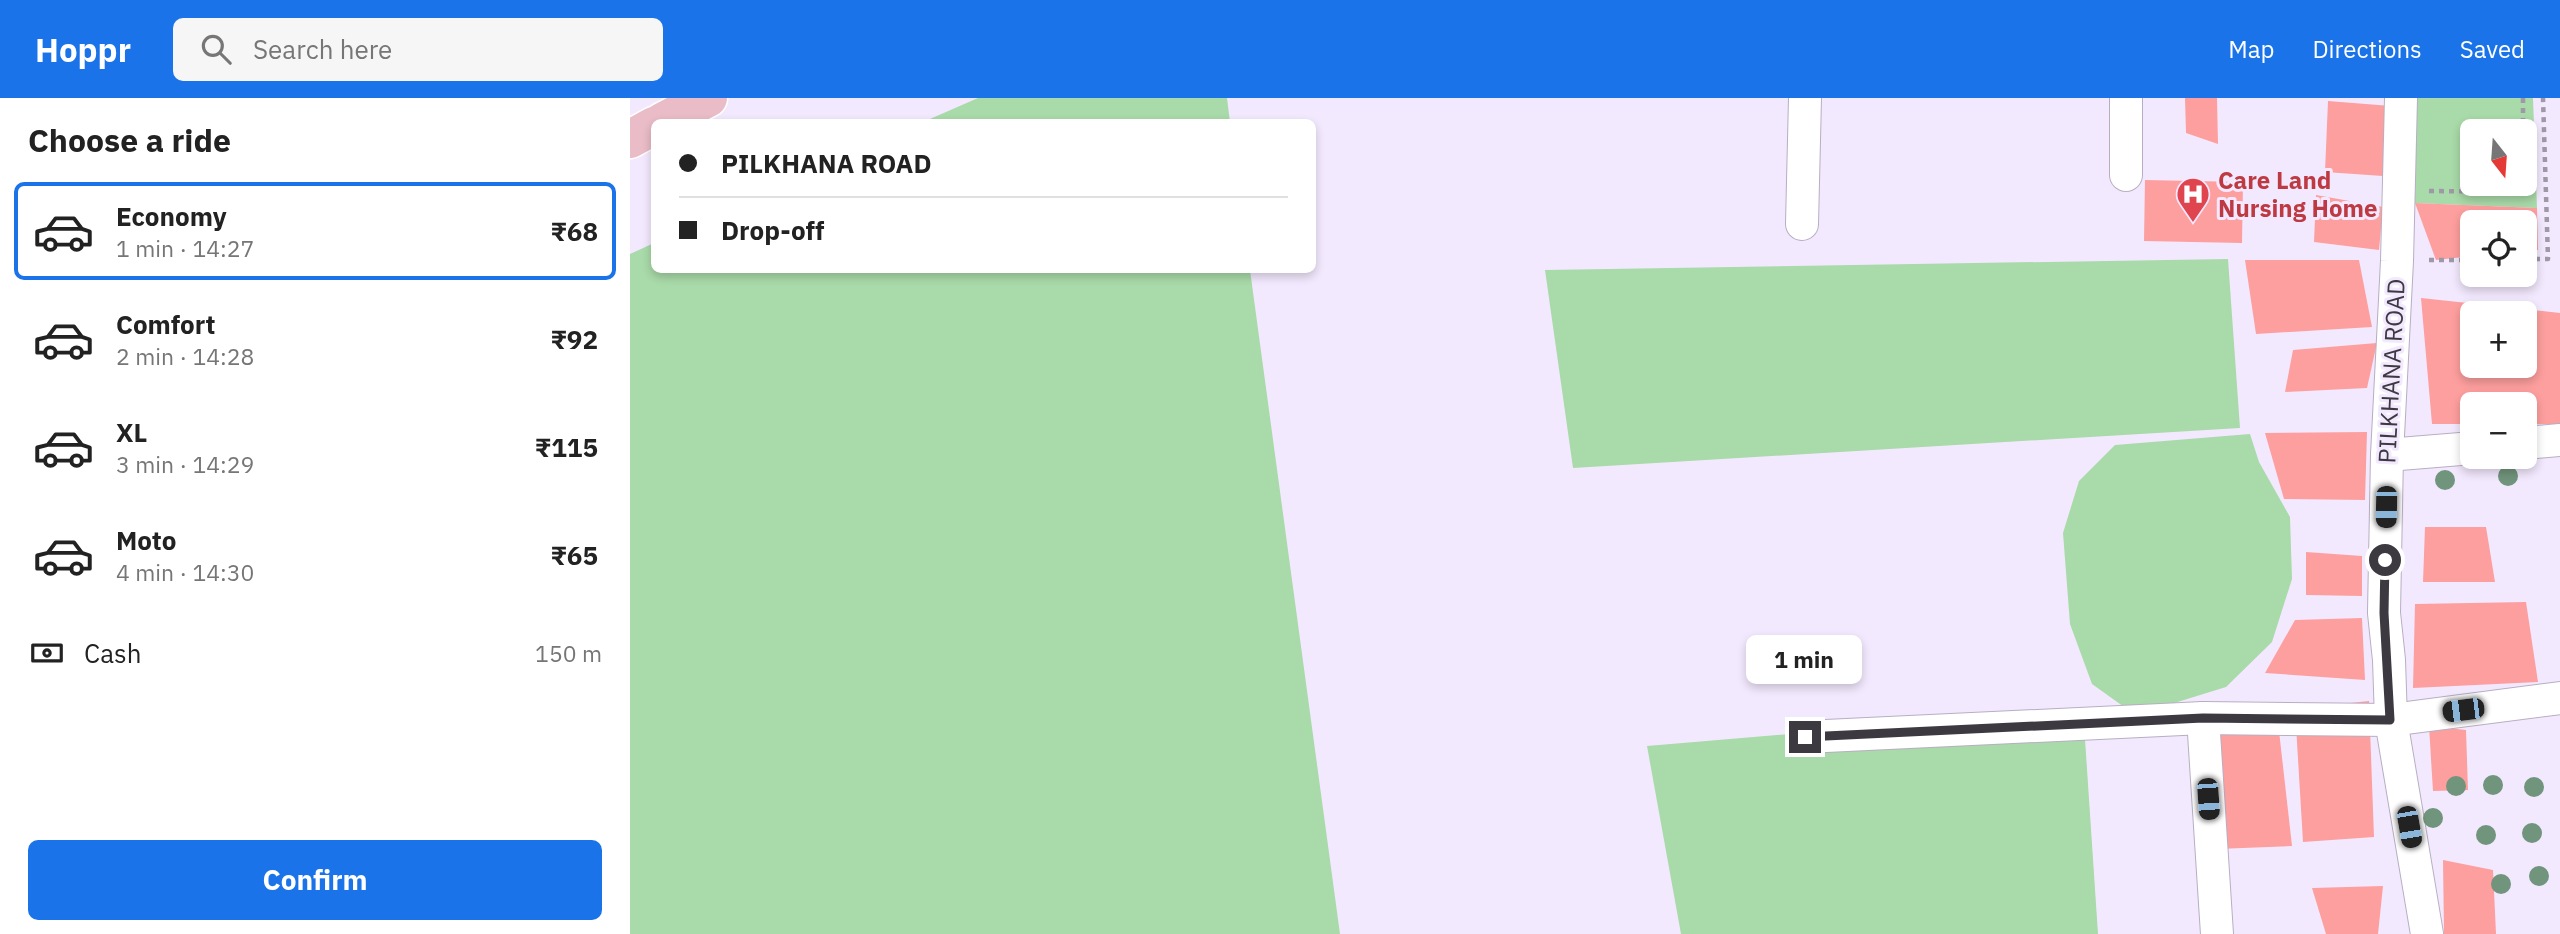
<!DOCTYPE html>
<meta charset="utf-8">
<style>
body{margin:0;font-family:"IBM Plex Sans",sans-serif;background:#f6f6f6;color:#222;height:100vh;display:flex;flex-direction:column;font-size:26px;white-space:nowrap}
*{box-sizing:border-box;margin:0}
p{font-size:23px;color:#767676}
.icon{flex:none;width:38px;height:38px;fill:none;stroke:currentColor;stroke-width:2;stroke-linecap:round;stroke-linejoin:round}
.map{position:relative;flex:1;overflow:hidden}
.side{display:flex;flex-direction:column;background:#fff;width:630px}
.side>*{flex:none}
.hud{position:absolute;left:21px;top:21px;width:665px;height:154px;border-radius:10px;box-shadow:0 4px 10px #0003;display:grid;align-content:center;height:154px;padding:0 28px;background:#fff}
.needle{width:46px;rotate:163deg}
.tools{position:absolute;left:1830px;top:21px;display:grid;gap:14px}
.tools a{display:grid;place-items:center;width:77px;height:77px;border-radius:10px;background:#fff;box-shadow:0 4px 10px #0003;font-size:35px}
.end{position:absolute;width:32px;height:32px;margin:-16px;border:9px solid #3d3941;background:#fff;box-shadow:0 0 0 4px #fff}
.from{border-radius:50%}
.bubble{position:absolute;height:49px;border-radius:10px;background:#fff;box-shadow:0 4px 10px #0003;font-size:23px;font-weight:700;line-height:49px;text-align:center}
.car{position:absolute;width:21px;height:42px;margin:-21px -10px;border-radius:9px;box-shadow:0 0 5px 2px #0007;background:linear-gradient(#222 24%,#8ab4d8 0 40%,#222 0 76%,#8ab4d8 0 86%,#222 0)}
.hud b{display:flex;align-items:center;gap:24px;height:66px;font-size:26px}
.hud b+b{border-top:2px solid #e0e0e0}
.hud i{width:18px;height:18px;background:#222}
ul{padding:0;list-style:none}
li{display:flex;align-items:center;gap:21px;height:98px;margin:0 14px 10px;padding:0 14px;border:4px solid transparent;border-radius:10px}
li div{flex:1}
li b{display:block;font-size:26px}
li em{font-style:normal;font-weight:700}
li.active{border-color:#1a73e8}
li>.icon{width:63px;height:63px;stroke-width:1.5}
h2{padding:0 28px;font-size:32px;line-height:84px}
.pay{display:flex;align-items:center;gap:18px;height:77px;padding:0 28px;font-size:26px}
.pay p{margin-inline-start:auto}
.cta{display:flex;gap:14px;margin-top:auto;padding:14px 28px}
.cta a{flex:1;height:80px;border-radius:10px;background:#1a73e8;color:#fff;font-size:28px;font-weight:700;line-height:80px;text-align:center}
header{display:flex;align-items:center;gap:42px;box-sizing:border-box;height:98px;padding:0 35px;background:#1a73e8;color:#fff}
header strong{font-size:33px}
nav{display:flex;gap:38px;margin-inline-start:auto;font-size:24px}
.search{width:490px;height:63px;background:#f6f6f6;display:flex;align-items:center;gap:18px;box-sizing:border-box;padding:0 24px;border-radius:10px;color:#767676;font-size:26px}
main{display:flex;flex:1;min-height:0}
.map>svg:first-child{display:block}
.green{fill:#a9daa9;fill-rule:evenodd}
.building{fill:#fd9f9e;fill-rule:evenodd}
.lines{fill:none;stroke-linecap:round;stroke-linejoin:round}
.street-casing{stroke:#b8aec2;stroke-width:34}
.primary-casing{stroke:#fff;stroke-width:41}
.path{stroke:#9f98a7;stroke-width:4.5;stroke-dasharray:5 5;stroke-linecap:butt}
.street{stroke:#fff;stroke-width:32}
.primary{stroke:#e9bcc7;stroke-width:38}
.tree{fill:#71947c}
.route{stroke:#3d3941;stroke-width:9}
.labels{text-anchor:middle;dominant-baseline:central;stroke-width:6;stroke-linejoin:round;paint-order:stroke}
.health-label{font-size:24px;font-weight:bold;fill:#be3a42;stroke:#f3e9fe;text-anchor:start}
.street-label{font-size:24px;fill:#3d3941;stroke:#f3e9fe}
</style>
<header>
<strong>Hoppr</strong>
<div class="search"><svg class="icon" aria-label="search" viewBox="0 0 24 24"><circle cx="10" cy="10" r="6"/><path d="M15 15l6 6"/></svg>Search here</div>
<nav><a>Map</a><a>Directions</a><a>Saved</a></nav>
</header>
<main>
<section class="side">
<h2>Choose a ride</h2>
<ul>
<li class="active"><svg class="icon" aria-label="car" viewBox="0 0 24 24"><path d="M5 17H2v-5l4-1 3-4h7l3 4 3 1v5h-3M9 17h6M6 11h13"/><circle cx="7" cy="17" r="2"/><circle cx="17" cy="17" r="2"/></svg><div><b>Economy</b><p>1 min · 14:27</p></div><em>₹68</em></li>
<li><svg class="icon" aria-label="car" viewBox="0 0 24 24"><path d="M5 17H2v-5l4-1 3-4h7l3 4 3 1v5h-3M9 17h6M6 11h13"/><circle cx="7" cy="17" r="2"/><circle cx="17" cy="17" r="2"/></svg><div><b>Comfort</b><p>2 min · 14:28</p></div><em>₹92</em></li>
<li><svg class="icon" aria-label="car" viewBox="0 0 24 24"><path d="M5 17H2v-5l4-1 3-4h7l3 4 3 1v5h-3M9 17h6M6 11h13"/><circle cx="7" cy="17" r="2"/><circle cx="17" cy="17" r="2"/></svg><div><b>XL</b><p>3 min · 14:29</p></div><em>₹115</em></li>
<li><svg class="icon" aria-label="car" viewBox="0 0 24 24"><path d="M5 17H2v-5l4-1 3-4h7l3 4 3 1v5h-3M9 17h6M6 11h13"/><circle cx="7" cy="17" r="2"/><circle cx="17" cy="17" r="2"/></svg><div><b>Moto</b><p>4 min · 14:30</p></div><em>₹65</em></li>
</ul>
<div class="pay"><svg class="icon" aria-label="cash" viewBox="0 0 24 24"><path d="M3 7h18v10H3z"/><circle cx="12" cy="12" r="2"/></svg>Cash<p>150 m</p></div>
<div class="cta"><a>Confirm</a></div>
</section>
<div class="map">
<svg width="1930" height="836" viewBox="0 0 1930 836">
<rect width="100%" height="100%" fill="#f3e9fe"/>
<g class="green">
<path d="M 348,0 L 597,0 L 600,24 L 293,24 Z"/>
<path d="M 1786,0 L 1903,0 L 1907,110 L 1785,105 ZM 1843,33 L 1895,33 L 1895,86 L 1843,86 Z"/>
<path d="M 24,145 L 24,172 L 620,172 L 710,836 L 0,836 L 0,156 Z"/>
<path d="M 1598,161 L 1610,330 L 943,370 L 915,172 Z"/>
<path d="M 1620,336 L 1629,364 L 1660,419 L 1662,481 L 1642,544 L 1596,589 L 1541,606 L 1497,611 L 1462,586 L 1440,526 L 1433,435 L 1449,383 L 1485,347 Z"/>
<path d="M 1453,611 L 1468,836 L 1051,836 L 1017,648 Z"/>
</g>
<g class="building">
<path d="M 1555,0 L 1587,0 L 1588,46 L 1556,35 Z"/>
<path d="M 1698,3 L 1761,8 L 1753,78 L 1695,74 Z"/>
<path d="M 1515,82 L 1613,84 L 1612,145 L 1514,143 Z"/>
<path d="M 1686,97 L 1753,109 L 1749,152 L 1684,144 Z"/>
<path d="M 1785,105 L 1907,110 L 1908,152 L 1895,153 L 1895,124 L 1843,124 L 1843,158 L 1806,162 Z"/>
<path d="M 1615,162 L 1729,162 L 1742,229 L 1626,236 Z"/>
<path d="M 1791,200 L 1930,215 L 1930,326 L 1895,326 L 1895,306 L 1843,306 L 1843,326 L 1802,326 ZM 1843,215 L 1895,215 L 1895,268 L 1843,268 Z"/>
<path d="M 1747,245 L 1737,290 L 1655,294 L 1663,252 Z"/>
<path d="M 1737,334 L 1735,402 L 1654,401 L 1635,335 Z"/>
<path d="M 1795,429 L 1856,429 L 1865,484 L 1793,484 Z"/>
<path d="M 1676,454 L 1732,458 L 1732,498 L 1676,497 Z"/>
<path d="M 1896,504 L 1908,584 L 1783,590 L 1785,506 Z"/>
<path d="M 1732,520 L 1735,582 L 1635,575 L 1665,522 Z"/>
<path d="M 1739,603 L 1744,739 L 1673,744 L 1665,611 Z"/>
<path d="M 1648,624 L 1662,748 L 1587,751 L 1574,625 Z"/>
<path d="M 1799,628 L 1836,632 L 1838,692 L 1803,693 Z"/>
<path d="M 1813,762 L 1863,772 L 1866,836 L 1814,836 Z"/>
<path d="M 1753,788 L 1748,836 L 1696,836 L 1682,790 Z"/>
</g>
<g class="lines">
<defs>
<g id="street">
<path d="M 1496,0 L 1496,77"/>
<path d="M 1771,0 L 1767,163 L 1757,357 L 1754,515 L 1759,562 L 1761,622 L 1797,836"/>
<path d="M 1172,126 L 1175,0"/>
<path d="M 1895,345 L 1930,342"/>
<path d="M 1757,357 L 1843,350"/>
<path d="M 1573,620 L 1587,836"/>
<path d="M 1175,639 L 1573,620 L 1761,622 L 1930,600"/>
</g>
<g id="primary">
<path d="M 32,24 L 78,0"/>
<path d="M 0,41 L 24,28"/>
</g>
</defs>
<use href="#street" class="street-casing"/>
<use href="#primary" class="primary-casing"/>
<g class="path">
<path d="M 1893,0 L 1893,33"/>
<path d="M 1799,93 L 1894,94 L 1894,86"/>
<path d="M 1895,161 L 1918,161 L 1913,0"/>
<path d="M 1799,162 L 1843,162"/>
</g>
<use href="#street" class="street"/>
<use href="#primary" class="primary"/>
</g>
<g class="tree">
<circle cx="1878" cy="378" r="10"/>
<circle cx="1815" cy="382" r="10"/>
<circle cx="1863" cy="687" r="10"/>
<circle cx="1826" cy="688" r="10"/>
<circle cx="1904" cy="689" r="10"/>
<circle cx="1803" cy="720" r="10"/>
<circle cx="1902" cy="735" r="10"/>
<circle cx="1856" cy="737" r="10"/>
<circle cx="1909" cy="778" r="10"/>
<circle cx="1871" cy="786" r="10"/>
</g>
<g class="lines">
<path class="route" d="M 1175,639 L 1573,620 L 1760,622 L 1754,515 L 1755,462"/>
</g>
<defs>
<symbol id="hospital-pin" viewBox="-11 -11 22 30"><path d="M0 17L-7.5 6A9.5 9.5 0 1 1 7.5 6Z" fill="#e0444e" stroke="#f3e9fe"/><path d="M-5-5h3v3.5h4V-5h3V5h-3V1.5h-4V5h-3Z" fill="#fff"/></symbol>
</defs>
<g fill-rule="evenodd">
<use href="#hospital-pin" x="1544" y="77" width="38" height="52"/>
</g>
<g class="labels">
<g class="health-label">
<text x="1588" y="82">Care Land<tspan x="1588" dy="28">Nursing Home</tspan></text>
</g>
<g class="street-label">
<text transform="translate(1761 273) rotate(-87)">PILKHANA ROAD</text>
</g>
</g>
</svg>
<div class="tools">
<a><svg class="needle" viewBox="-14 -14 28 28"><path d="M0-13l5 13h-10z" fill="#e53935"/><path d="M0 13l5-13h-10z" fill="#767676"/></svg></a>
<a><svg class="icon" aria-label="locate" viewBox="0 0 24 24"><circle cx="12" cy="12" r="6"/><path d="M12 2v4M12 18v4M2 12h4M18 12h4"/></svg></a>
<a>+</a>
<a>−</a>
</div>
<i class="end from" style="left:1755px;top:462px"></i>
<i class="end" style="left:1175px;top:639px"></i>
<div class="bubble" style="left:1116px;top:537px;width:116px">1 min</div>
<i class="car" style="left:1756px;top:409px;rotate:181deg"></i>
<i class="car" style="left:1833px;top:612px;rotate:263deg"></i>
<i class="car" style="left:1578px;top:701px;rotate:176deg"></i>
<i class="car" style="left:1779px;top:729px;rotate:170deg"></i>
<div class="hud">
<b><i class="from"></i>PILKHANA ROAD</b>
<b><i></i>Drop-off</b>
</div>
</div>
</main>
